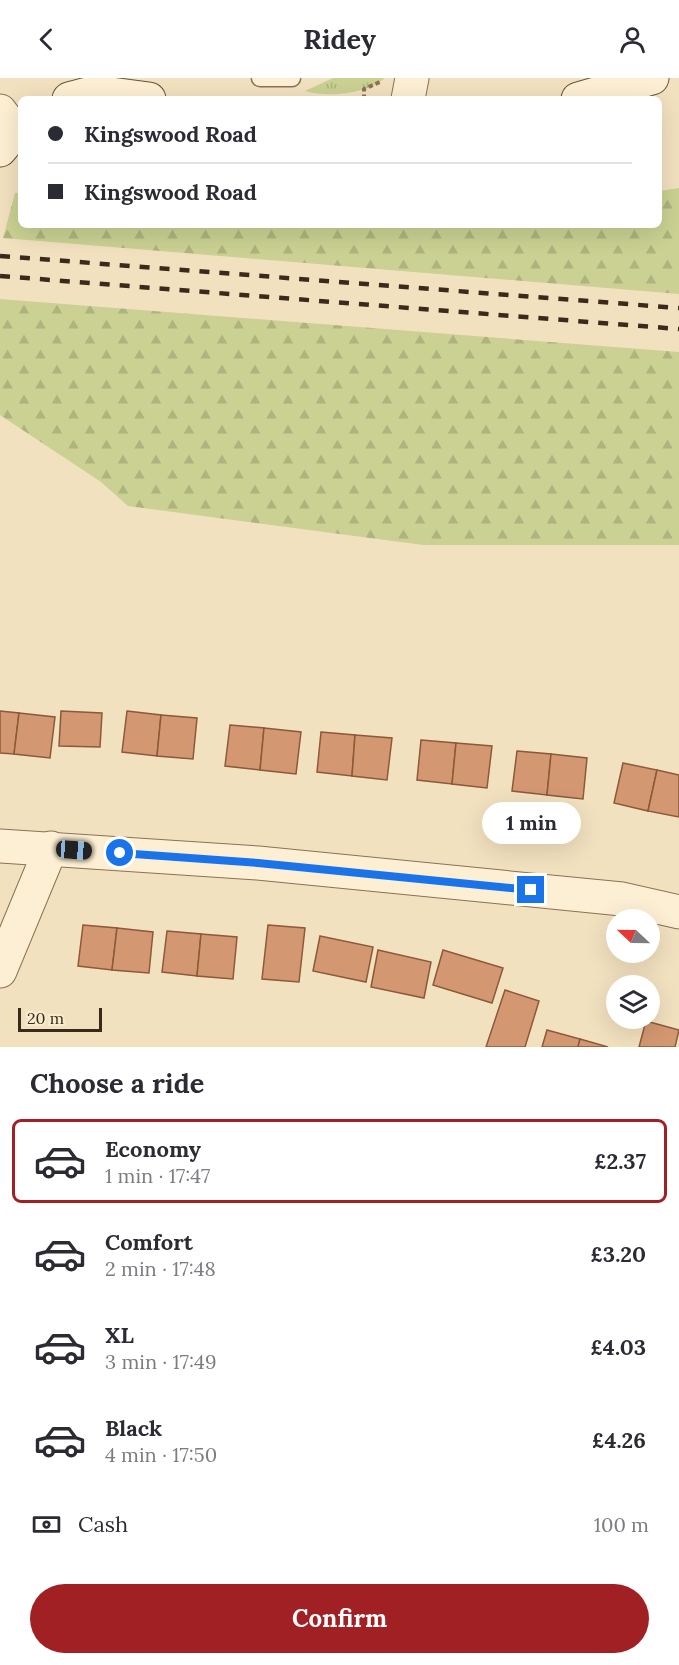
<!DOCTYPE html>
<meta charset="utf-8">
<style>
body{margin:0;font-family:Lora,serif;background:#f7f7f7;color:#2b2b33;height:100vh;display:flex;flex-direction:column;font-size:22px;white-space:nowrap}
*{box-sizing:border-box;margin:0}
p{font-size:20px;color:#7c7c81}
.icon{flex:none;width:33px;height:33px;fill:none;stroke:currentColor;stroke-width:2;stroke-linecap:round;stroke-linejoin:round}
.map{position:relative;height:969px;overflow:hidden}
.details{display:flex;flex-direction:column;background:#fff;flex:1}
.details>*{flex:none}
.banner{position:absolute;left:18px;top:18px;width:644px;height:132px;border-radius:9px;box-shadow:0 6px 24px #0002;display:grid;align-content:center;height:132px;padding:0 30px;background:#fff}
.needle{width:39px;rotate:292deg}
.buttons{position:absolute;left:606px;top:831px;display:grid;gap:12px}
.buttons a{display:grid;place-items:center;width:54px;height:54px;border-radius:50%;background:#fff;box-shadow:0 6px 24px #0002;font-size:30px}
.scale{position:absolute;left:18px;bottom:15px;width:84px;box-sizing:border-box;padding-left:6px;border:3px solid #3a2a1b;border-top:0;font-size:16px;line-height:21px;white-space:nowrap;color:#3a2a1b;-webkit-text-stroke:4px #f8eccf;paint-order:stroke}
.end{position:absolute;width:27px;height:27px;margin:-14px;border:8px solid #1a73e8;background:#fff;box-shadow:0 0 0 3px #fff}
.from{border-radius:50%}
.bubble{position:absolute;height:42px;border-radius:21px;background:#fff;box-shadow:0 6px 24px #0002;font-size:20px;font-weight:800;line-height:42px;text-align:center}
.car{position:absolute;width:18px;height:36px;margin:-18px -9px;border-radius:8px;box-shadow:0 0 4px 2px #0007;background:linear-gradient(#222 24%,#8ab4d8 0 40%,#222 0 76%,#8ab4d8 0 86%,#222 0)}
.banner b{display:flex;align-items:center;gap:21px;height:57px;font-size:22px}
.banner b+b{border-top:2px solid #e1e1e2}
.banner i{width:15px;height:15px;background:#2b2b33}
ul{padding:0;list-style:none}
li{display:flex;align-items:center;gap:18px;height:84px;margin:0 12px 9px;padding:0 18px;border:3px solid transparent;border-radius:9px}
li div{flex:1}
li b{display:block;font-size:22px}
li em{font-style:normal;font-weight:800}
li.on{border-color:#a02024}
li>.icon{width:54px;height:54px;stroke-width:1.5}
h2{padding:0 30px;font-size:27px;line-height:72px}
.pay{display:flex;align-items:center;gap:15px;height:66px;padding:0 30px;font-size:22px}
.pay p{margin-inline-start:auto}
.cta{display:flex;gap:12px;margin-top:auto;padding:12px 30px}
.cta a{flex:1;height:69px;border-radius:36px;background:#a02024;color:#fff;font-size:24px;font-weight:800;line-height:69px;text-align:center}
header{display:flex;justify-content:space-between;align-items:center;height:78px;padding:0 30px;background:#fff;font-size:27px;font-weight:800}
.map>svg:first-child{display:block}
.grass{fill:url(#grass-tufts)}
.forest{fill:url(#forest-firs)}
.building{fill:#d39871;stroke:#8d5939;stroke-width:1.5}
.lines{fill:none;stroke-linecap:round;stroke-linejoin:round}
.service-casing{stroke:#8c7155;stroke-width:19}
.minor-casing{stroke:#8c7155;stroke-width:35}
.tertiary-casing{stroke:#8c7155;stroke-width:35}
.secondary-casing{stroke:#6d5239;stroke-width:35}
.path{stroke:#8c7155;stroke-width:4;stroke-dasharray:4.5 3;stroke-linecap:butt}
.service{stroke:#fcefd3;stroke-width:16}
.minor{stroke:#fcefd3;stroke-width:33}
.tertiary{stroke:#fcefd3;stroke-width:33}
.secondary{stroke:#fcefd3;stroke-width:33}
.rail{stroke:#3a2a1b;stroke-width:4.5;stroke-dasharray:10 10;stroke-linecap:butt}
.route{stroke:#1a73e8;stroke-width:8}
</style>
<header><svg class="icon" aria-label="back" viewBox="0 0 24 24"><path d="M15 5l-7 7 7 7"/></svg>Ridey<svg class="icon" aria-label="person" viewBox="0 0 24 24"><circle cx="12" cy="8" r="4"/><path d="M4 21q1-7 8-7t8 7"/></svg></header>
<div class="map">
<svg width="679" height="969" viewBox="0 0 679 969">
<defs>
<pattern id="grass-tufts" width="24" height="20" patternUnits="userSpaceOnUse" patternTransform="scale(1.5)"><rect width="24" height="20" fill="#cad192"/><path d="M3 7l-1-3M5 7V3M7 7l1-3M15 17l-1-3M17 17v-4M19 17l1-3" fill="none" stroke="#aeb47d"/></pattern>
<pattern id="forest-firs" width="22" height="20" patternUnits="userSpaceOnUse" patternTransform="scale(1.5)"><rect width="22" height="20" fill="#cad192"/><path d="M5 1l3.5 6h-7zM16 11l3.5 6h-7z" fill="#aeb47d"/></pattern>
</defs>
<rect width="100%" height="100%" fill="#f2e1bf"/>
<path class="grass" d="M 333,0 L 385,0 C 367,16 328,20 305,13 Z"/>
<g class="forest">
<path d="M 679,110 L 679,216 L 3,160 L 15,115 L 21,115 L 21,147 L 658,147 L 659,113 Z"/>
<path d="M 0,221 L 679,274 L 679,467 L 423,467 L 128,428 L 101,404 L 0,337 Z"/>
</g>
<g class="building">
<path d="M 0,633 L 19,635 L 14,676 L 0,675 Z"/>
<path d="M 61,633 L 102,635 L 100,669 L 59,668 Z"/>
<path d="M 127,633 L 161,637 L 157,678 L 122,674 Z"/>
<path d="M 19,635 L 55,639 L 50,680 L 14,676 Z"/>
<path d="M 161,637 L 197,640 L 193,681 L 157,678 Z"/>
<path d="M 230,647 L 264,650 L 260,692 L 225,688 Z"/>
<path d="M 264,650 L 301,654 L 296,696 L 260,692 Z"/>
<path d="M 321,654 L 355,657 L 352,698 L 317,694 Z"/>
<path d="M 355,657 L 392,660 L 387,702 L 352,698 Z"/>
<path d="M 421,662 L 456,665 L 452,706 L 417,702 Z"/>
<path d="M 456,665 L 492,668 L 487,710 L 452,706 Z"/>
<path d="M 517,673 L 551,676 L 547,717 L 512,713 Z"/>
<path d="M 551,676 L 587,680 L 583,721 L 547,717 Z"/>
<path d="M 623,685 L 657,692 L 648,733 L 614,725 Z"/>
<path d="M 657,692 L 679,697 L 679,739 L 648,733 Z"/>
<path d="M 83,847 L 117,850 L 112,892 L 78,888 Z"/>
<path d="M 268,847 L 305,850 L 299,904 L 262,901 Z"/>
<path d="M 117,850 L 153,854 L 149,895 L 112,892 Z"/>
<path d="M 167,853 L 201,856 L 197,898 L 162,894 Z"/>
<path d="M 201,856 L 237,859 L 233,901 L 197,898 Z"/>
<path d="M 320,858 L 373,869 L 366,904 L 313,893 Z"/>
<path d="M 378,872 L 431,884 L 424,920 L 371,909 Z"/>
<path d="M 443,872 L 503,890 L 492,925 L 433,907 Z"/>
<path d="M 505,912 L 539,923 L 525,969 L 486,969 Z"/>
<path d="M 646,943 L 679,952 L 675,969 L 639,969 Z"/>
<path d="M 547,952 L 580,961 L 578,969 L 542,969 Z"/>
<path d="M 580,961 L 608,969 L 578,969 Z"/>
</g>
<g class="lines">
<defs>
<path id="service" d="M 260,0 L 292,0"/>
<path id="minor" d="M 0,893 L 51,770"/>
<g id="tertiary">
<path d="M 408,21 L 412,0"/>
<path d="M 0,33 L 14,52"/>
<path d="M 0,768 L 258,785 L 622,821 L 679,834"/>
</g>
<g id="secondary">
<path d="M 69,21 L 95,14 L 149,21"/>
<path d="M 578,21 L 652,0"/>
<path d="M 0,72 L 21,47"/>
</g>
</defs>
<use href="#service" class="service-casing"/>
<use href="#minor" class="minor-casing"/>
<use href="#tertiary" class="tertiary-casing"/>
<use href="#secondary" class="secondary-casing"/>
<path class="path" d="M 364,21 L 364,11 L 380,4"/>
<use href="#service" class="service"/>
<use href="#minor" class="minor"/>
<use href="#tertiary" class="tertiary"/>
<use href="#secondary" class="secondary"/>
<g class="rail">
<path d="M 0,178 L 679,230"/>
<path d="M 0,198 L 679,251"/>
</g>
</g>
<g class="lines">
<path class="route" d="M 120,775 L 258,785 L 531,812"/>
</g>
</svg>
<div class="buttons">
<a><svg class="needle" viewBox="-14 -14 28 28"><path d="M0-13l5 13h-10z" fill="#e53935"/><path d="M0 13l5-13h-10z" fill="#7c7c81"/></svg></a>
<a><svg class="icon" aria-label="layers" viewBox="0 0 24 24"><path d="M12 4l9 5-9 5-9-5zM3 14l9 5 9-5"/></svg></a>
</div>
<div class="scale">20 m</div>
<i class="end from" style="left:120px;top:775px"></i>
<i class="end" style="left:531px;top:812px"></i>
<div class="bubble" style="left:482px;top:724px;width:99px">1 min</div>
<i class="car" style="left:74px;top:772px;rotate:94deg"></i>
<div class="banner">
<b><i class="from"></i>Kingswood Road</b>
<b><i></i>Kingswood Road</b>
</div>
</div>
<section class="details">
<h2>Choose a ride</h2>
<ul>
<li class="on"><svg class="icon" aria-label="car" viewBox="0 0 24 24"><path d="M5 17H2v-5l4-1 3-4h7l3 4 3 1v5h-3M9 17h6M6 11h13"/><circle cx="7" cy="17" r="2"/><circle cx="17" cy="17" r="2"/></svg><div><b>Economy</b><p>1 min · 17:47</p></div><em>£2.37</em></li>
<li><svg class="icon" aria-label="car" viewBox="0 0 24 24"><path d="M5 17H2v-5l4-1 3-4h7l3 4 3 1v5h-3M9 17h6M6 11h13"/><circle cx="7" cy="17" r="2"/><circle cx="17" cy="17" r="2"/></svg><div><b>Comfort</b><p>2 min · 17:48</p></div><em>£3.20</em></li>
<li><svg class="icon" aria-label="car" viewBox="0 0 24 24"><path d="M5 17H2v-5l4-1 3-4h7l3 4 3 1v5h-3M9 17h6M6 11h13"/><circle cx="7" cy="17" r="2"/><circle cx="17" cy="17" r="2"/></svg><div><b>XL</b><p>3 min · 17:49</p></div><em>£4.03</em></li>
<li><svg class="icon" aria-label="car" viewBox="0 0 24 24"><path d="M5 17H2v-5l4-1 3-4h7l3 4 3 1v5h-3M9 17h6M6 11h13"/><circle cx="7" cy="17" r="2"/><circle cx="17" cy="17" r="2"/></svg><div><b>Black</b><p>4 min · 17:50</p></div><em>£4.26</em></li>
</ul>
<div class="pay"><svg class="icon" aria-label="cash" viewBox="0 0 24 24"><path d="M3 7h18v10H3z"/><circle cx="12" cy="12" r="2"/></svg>Cash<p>100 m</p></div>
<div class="cta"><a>Confirm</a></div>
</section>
